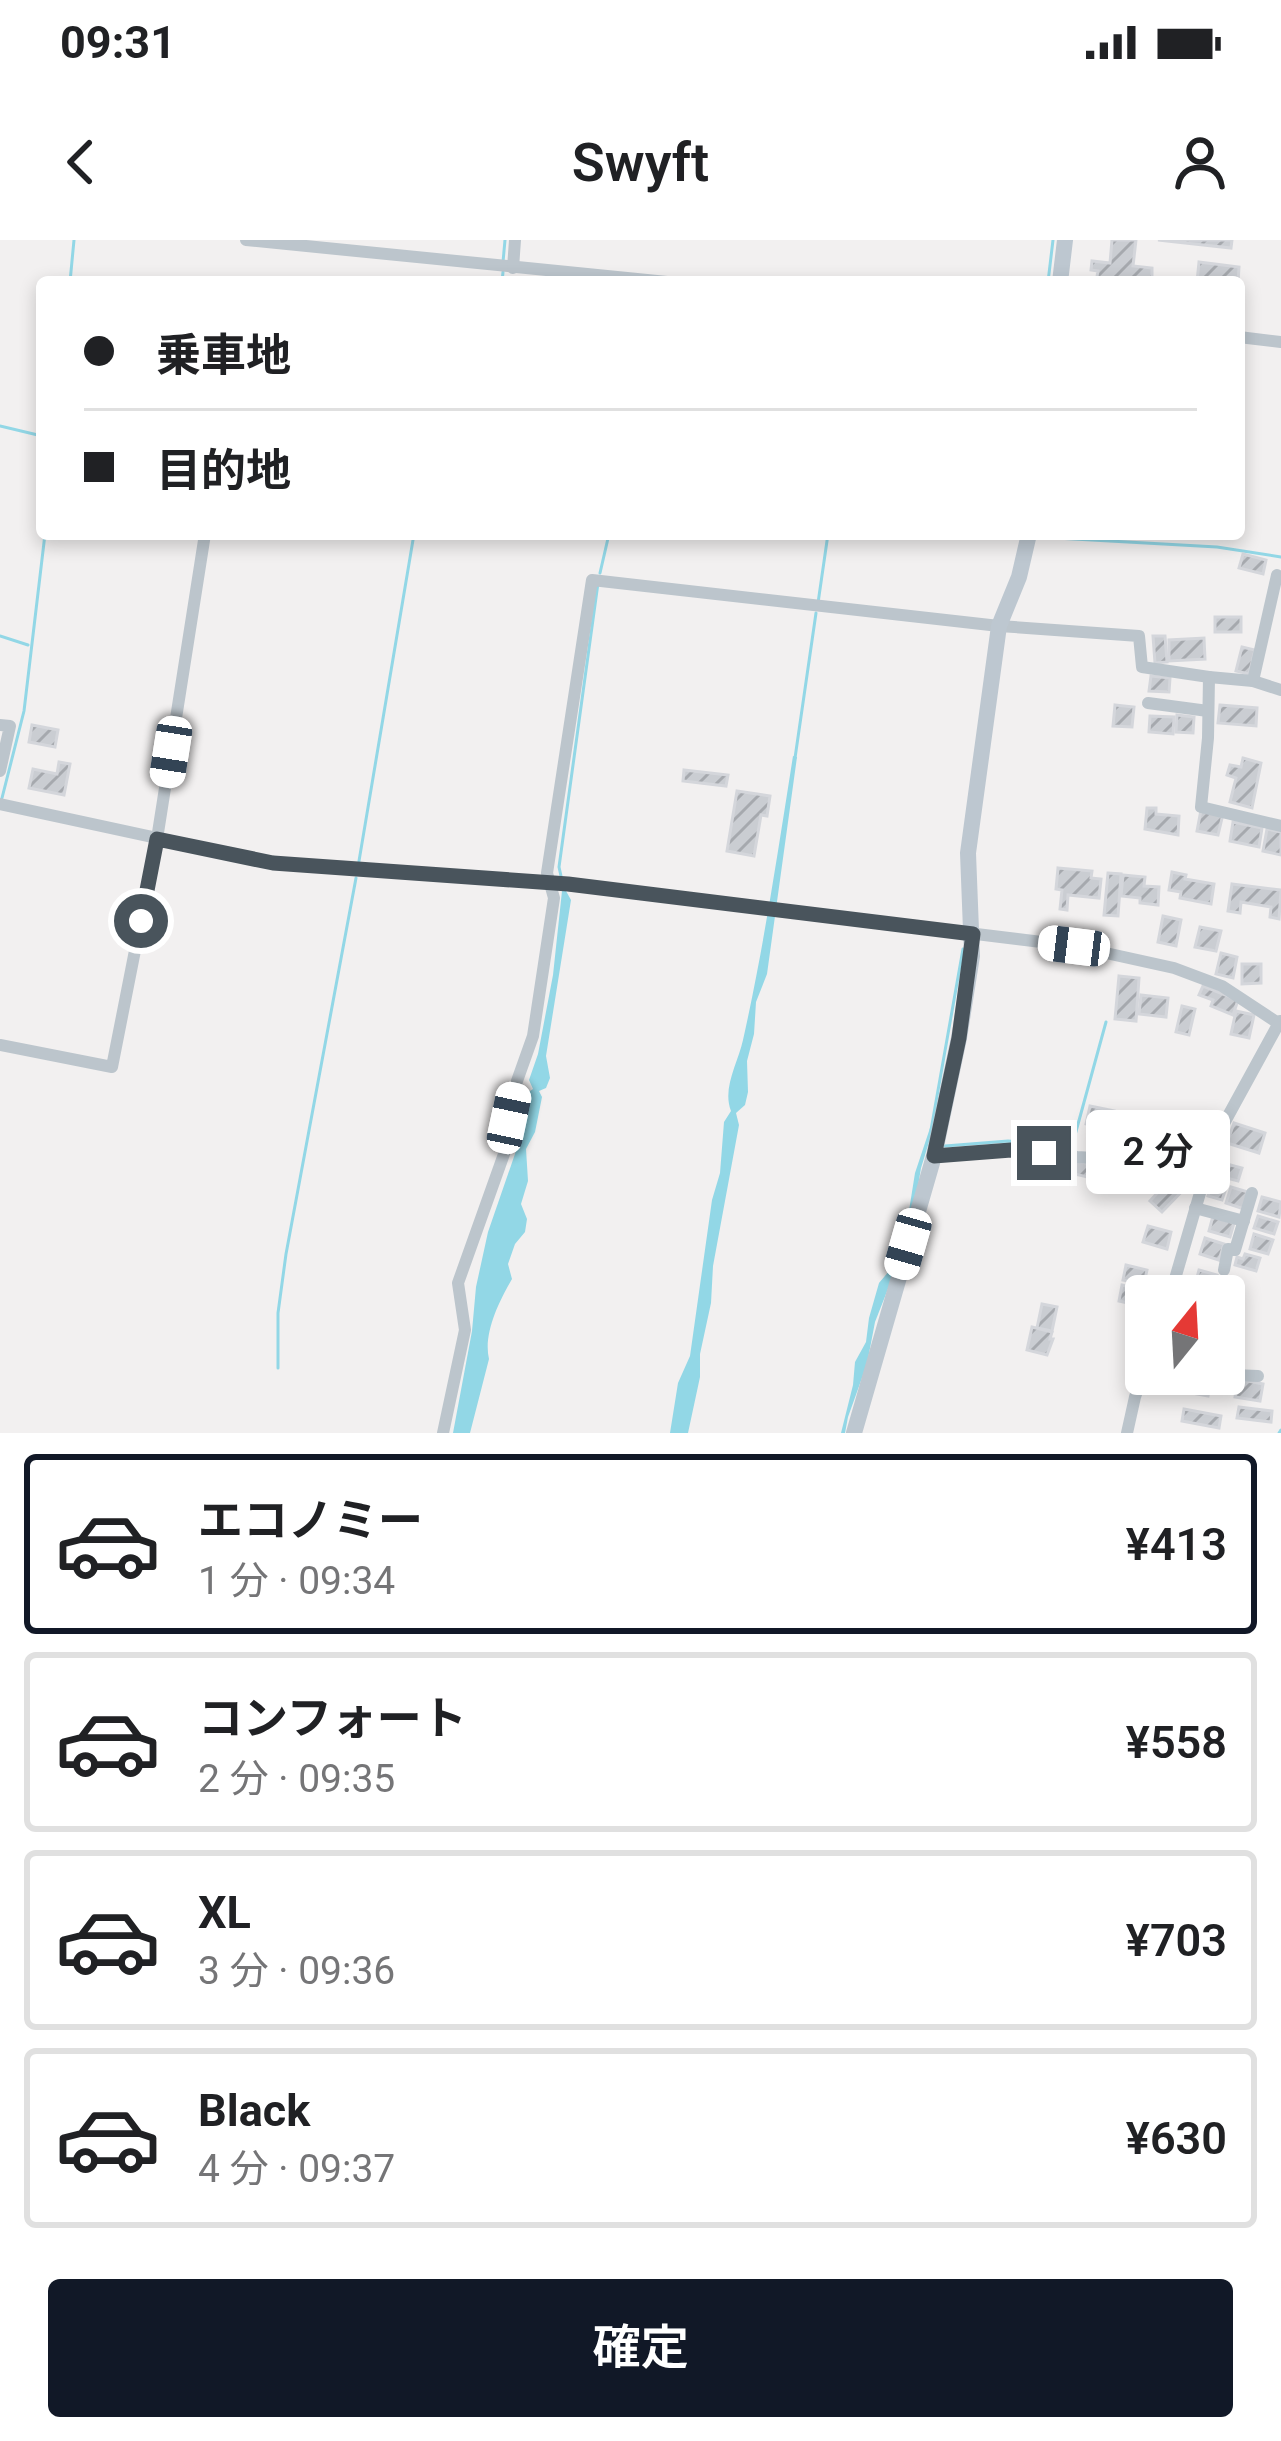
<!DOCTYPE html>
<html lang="ja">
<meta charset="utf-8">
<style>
body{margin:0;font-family:Roboto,"Noto Sans JP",sans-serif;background:#f6f6f6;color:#202124;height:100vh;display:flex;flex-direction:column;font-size:45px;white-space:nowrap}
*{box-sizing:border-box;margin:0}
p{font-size:39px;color:#757577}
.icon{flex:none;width:66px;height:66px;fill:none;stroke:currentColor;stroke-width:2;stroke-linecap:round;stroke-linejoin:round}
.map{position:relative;height:1193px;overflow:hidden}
.side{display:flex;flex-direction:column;background:#fff;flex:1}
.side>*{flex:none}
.top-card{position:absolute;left:36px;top:36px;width:1209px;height:264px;border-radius:12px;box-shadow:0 6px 18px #0003;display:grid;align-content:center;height:264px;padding:0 48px;background:#fff}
.needle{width:78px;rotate:18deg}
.buttons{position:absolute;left:1125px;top:1035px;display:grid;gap:24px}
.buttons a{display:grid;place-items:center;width:120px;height:120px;border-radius:12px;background:#fff;box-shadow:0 6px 18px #0003;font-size:60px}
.end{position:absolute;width:54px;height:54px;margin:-27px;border:15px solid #49545c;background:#fff;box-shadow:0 0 0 6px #fff}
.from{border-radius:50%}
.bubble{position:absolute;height:84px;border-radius:12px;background:#fff;box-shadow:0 6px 18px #0003;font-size:39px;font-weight:600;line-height:84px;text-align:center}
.car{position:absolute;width:36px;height:72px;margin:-36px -18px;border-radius:15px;box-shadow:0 0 9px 3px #0007;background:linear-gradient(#fff 24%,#345 0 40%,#fff 0 76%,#345 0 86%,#fff 0)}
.top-card b{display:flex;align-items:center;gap:42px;height:114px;font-size:45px}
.top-card b+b{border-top:3px solid #e0e0e0}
.top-card i{width:30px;height:30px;background:#202124}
ul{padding:21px 0 0;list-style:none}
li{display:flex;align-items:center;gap:36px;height:180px;margin:0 24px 18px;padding:0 24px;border:6px solid #e0e0e0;border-radius:12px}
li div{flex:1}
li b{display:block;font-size:45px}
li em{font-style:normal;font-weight:600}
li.on{border-color:#111827}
li>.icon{width:108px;height:108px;stroke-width:1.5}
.button{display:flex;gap:24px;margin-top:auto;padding:24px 48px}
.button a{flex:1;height:138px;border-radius:12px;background:#111827;color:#fff;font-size:48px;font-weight:600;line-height:138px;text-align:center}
.status{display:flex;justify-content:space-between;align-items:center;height:84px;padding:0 60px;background:#fff;direction:ltr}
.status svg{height:33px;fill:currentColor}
header{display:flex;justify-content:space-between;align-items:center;height:156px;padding:0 48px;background:#fff;font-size:54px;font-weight:600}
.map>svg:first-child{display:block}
.water{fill:#92d7e6}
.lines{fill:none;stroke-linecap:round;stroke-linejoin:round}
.stream{stroke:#92d7e6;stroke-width:3}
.building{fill:url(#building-hatch);stroke:#d4d6db;stroke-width:3}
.street{stroke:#bcc5cc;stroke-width:12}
.secondary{stroke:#bdc7d0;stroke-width:16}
.route{stroke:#49545c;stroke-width:15}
</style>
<div class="status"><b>09:31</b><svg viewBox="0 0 49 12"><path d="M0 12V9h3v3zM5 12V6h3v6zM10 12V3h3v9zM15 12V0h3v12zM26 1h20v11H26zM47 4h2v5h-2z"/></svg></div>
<header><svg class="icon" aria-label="back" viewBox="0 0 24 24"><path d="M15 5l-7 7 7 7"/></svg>Swyft<svg class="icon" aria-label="person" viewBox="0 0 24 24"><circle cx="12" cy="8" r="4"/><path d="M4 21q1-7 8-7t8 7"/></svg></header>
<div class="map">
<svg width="1281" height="1193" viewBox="0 0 1281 1193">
<defs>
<pattern id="building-hatch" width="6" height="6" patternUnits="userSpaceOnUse" patternTransform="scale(3)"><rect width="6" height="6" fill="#cacdd2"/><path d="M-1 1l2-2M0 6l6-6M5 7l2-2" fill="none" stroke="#a6a9ae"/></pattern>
</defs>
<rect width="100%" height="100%" fill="#f2f0f0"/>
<g class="water">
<path d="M 793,516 L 797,517 L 767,734 L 756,762 L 754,794 L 747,821 L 748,852 L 745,865 L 736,873 L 739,885 L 713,1026 L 711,1063 L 700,1114 L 700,1137 L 688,1193 L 670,1193 L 678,1143 L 690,1116 L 712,960 L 720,933 L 724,882 L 731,871 C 722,848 738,823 743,800 C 764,706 778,611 793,516 Z"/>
<path d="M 562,651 L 566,651 L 571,660 L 546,816 L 550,838 L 546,848 L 539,851 L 542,857 L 535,892 L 526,909 L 528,941 L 521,964 L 527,979 L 525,992 L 515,1004 L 508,1024 L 512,1039 C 499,1061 483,1094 489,1119 L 470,1193 L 453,1193 L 472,1091 L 476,1047 L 488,992 L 516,911 L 524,855 L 533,849 L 529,840 L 538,814 L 553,735 Z"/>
<path d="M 930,888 L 933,889 L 921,928 L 914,970 L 897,1026 L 875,1082 L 867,1124 L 848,1177 L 845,1193 L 841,1193 L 853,1145 L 855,1122 L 866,1102 L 869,1078 L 879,1043 L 895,1024 L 908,977 L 915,933 Z"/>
</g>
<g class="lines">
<g class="stream">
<path d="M 503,22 L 505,0"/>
<path d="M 70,42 L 74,0"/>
<path d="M 502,42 L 503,32"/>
<path d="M 1048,42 L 1053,0"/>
<path d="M 0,186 L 42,196"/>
<path d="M 1002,294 L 1021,296"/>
<path d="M 1038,297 L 1217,307 L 1281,317"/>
<path d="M 600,333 L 609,294"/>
<path d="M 818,363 L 828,294"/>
<path d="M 0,396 L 28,405"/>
<path d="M 795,518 L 816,373"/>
<path d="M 2,558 L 24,471 L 45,294"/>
<path d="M 359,621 L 414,294"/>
<path d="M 561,636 L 559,627 L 598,343"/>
<path d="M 931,890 L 963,709"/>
<path d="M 945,906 L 1008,901 L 1072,906 L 1106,782"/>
<path d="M 278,1128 L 278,1073 L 286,1014 L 356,638"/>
<path d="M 1279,1193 L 1281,1190"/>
</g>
</g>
<g class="building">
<path d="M 1112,0 L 1136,0 L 1133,26 L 1152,28 L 1152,42 L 1116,38 L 1115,42 L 1096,42 L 1098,31 L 1091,30 L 1092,21 L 1110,23 Z"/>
<path d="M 1158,0 L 1232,0 L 1231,8 Z"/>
<path d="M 1199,22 L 1239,27 L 1238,42 L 1197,42 Z"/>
<path d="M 1243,314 L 1266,320 L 1263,334 L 1239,328 Z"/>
<rect x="1215" y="377" width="26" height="15"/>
<path d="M 1153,396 L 1165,396 L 1167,422 L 1155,423 Z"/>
<path d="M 1204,398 L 1205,419 L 1169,421 L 1169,400 Z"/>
<path d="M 1242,407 L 1255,410 L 1249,434 L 1236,431 Z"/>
<path d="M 1151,436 L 1170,438 L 1169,452 L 1149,451 Z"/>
<path d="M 1115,465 L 1134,467 L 1132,487 L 1113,486 Z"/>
<path d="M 1220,465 L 1257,468 L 1256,486 L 1218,483 Z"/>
<path d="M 1177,475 L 1194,477 L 1193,493 L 1176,492 Z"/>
<path d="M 1150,476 L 1174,477 L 1173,494 L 1149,492 Z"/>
<path d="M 32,485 L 58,490 L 55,507 L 29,502 Z"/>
<path d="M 1243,518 L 1261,523 L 1252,568 L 1230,562 L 1236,538 L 1227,535 L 1230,525 L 1241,527 Z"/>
<path d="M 59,522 L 70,524 L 64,555 L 29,548 L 33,529 L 57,534 Z"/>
<path d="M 684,530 L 728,535 L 726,546 L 683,541 Z"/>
<path d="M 737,551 L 770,556 L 767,576 L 761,575 L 754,616 L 727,611 Z"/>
<path d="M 1147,568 L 1156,568 L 1156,574 L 1179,576 L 1178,595 L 1145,589 Z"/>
<path d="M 1201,570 L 1223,574 L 1218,595 L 1197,591 Z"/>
<path d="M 1233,582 L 1262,588 L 1259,607 L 1230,601 Z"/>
<path d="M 1267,589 L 1281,592 L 1281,615 L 1263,611 Z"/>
<path d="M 1058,628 L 1092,631 L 1091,638 L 1101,639 L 1099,658 L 1068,655 L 1067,670 L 1060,669 L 1062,650 L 1056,649 Z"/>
<path d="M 1172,632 L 1186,635 L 1185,639 L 1214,644 L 1211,664 L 1180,658 L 1181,652 L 1169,650 Z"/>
<path d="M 1108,633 L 1121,634 L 1118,676 L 1104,675 Z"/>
<path d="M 1123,635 L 1145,637 L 1144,646 L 1159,647 L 1158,665 L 1140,663 L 1140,658 L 1121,656 Z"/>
<path d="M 1232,644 L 1281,650 L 1279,679 L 1270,677 L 1271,667 L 1241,662 L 1240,673 L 1228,671 Z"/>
<path d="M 1163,676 L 1181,680 L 1176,706 L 1158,702 Z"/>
<path d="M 1200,687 L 1221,691 L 1216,711 L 1195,707 Z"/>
<path d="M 1221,713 L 1237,717 L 1233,738 L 1216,734 Z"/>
<path d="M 1242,724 L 1261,724 L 1261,743 L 1242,744 Z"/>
<path d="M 1119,736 L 1139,738 L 1136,781 L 1115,779 Z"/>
<path d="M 1203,746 L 1238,760 L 1233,775 L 1211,766 L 1213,760 L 1199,755 Z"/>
<path d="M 1141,755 L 1168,758 L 1166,777 L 1139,774 Z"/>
<path d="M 1182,766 L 1195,769 L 1189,795 L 1176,792 Z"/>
<path d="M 1236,771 L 1254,775 L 1249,798 L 1231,794 Z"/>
<path d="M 1090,866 L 1114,871 L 1109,890 L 1086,884 Z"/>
<path d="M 1141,878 L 1166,884 L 1164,890 L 1178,893 L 1174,910 L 1136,902 Z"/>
<path d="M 1234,883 L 1265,893 L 1259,913 L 1227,903 Z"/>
<path d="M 1181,893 L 1201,898 L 1197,916 L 1177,911 Z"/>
<path d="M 1073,920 L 1099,926 L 1096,939 L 1070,933 Z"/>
<path d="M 1219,922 L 1242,928 L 1238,941 L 1215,935 Z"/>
<path d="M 1177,932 L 1189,944 L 1162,972 L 1150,961 Z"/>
<path d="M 1212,941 L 1227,945 L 1222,960 L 1208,956 Z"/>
<path d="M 1231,947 L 1248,952 L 1244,969 L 1226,963 Z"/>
<path d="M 1262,957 L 1281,962 L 1279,977 L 1258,971 Z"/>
<path d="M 1213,976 L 1234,983 L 1230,997 L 1209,991 Z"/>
<path d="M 1258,976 L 1278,982 L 1274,994 L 1254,988 Z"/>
<path d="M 1148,986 L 1171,992 L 1167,1009 L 1143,1002 Z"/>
<path d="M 1254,994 L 1273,1000 L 1268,1014 L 1250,1009 Z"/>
<path d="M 1205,998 L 1224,1004 L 1219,1020 L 1200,1014 Z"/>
<path d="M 1245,1014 L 1260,1018 L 1256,1031 L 1235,1025 L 1237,1017 L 1243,1019 Z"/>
<path d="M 1126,1025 L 1147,1030 L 1144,1044 L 1123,1040 Z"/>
<path d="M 1199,1030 L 1217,1035 L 1211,1056 L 1193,1052 Z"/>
<path d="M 1122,1045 L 1146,1051 L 1142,1066 L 1119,1061 Z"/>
<path d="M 1042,1064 L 1057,1067 L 1052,1091 L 1037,1088 Z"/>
<path d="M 1032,1087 L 1052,1092 L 1050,1099 L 1053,1099 L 1047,1115 L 1027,1110 Z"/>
<path d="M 1190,1137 L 1211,1141 L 1208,1156 L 1187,1152 Z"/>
<path d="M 1238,1139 L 1263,1144 L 1260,1161 L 1235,1157 Z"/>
<path d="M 1239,1167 L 1272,1171 L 1271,1182 L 1237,1178 Z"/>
<path d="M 1184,1169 L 1221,1176 L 1219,1188 L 1182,1181 Z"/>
</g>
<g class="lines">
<g class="street">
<path d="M 246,0 L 667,42"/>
<path d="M 513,28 L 515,0"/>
<path d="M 1239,97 L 1281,102"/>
<path d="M 1209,437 L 1253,441 L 1281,450"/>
<path d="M 1253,441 L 1277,335"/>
<path d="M 1148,463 L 1208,471"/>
<path d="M 0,485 L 10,486 L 0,531"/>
<path d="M 0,564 L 273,623 L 568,644 L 1074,706 L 1174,728 L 1222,746 L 1281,785"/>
<path d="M 0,805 L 112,827 L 157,599 L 205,294"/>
<path d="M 934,916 L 1011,909 L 1077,917 L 1207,925"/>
<path d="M 1195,968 L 1244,981"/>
<path d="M 1224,1030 L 1228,1009 L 1235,1010 L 1252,953"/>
<path d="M 1170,1056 L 1216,898 L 1280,781"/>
<path d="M 1207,1134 L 1258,1136"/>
<path d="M 443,1193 L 465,1090 L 458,1043 L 504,914 L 517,841 L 533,796 L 554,658 L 547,633 L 592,340 L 999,386 L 1139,396 L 1142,427 L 1209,437 L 1208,498 L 1201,567 L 1281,586"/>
<path d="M 1127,1193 L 1135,1157 L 1146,1125"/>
</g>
<g class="secondary">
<path d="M 1060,42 L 1065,0"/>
<path d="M 854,1193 L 934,916 L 959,798 L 972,716 L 968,613 L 999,386 L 1019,337 L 1029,294"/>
</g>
</g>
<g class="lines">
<path class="route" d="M 141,681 L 157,599 L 273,623 L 568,644 L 973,694 L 959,798 L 934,916 L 1011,910 L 1044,913"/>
</g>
</svg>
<div class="buttons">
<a><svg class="needle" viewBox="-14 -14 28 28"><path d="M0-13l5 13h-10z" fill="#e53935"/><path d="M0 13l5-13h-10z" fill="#757577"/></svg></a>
</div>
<i class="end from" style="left:141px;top:681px"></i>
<i class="end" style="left:1044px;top:913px"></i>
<div class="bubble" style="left:1086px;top:870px;width:144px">2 分</div>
<i class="car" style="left:171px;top:512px;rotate:189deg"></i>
<i class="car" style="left:1074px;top:706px;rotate:277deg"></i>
<i class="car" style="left:509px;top:878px;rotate:12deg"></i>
<i class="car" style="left:908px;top:1004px;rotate:196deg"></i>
<div class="top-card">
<b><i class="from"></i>乗車地</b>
<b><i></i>目的地</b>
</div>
</div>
<section class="side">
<ul>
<li class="on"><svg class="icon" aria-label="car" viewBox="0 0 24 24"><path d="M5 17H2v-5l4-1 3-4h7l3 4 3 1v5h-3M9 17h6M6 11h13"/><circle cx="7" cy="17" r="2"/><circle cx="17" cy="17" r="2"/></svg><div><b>エコノミー</b><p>1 分 · 09:34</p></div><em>¥413</em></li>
<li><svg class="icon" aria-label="car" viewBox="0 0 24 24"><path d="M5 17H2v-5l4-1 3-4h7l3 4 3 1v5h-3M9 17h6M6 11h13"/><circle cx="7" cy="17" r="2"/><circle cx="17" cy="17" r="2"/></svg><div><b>コンフォート</b><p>2 分 · 09:35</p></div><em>¥558</em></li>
<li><svg class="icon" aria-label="car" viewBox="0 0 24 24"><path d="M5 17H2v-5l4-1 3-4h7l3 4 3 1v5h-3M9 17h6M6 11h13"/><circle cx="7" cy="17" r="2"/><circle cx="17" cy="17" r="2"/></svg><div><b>XL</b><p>3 分 · 09:36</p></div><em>¥703</em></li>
<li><svg class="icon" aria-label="car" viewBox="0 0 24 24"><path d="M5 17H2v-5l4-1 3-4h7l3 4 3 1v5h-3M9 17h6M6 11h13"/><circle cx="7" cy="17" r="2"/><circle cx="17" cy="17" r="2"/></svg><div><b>Black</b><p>4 分 · 09:37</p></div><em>¥630</em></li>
</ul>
<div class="button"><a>確定</a></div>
</section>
